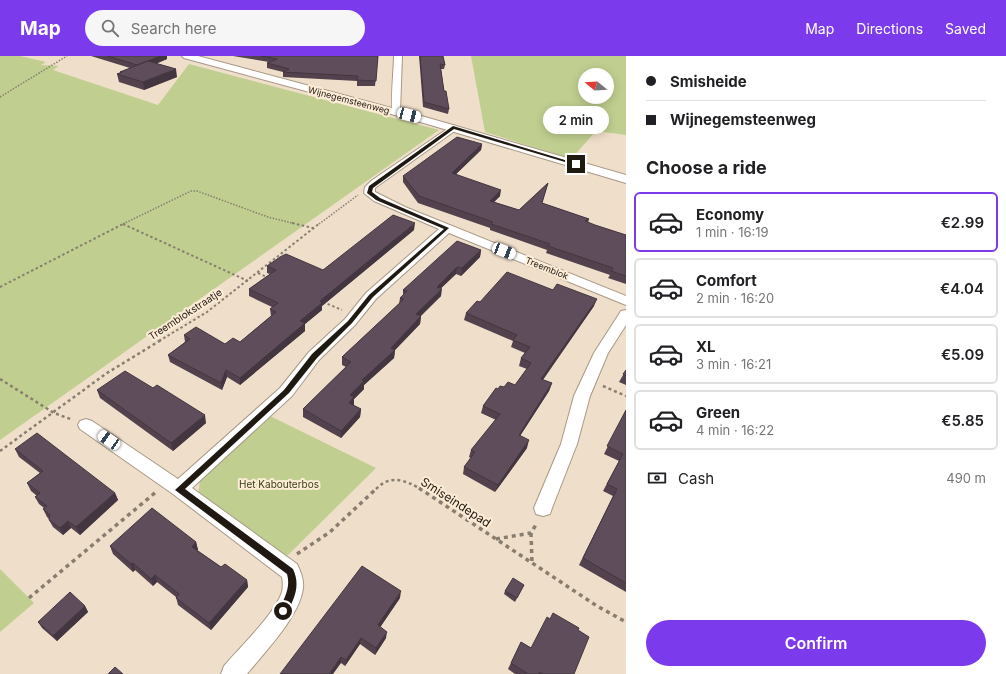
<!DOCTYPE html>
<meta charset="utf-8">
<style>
body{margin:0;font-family:Inter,sans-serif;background:#f6f6f6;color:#202124;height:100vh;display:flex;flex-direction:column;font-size:15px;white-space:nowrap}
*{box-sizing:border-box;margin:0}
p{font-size:13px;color:#757577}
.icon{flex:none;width:22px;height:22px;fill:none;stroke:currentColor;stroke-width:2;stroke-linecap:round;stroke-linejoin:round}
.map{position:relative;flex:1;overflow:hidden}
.details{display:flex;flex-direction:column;background:#fff;width:380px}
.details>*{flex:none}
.banner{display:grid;align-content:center;height:88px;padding:0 20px;background:#fff}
.needle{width:26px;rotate:288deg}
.tools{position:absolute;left:578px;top:12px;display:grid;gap:8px}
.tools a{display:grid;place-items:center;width:36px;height:36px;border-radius:50%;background:#fff;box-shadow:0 2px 10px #0003;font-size:20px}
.end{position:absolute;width:18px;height:18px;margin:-9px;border:5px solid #1f1912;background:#fff;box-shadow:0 0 0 2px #fff}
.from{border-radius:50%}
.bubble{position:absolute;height:28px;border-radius:14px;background:#fff;box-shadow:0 2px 10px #0003;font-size:13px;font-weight:600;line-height:28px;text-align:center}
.car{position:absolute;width:12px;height:24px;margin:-12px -6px;border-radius:5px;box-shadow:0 0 3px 1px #0007;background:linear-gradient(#fff 24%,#345 0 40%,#fff 0 76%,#345 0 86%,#fff 0)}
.banner b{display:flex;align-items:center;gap:14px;height:38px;font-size:15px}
.banner b+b{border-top:1px solid #e0e0e0}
.banner i{width:10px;height:10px;background:#202124}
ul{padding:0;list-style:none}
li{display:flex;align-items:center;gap:12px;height:60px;margin:0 8px 6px;padding:0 12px;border:2px solid #e0e0e0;border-radius:6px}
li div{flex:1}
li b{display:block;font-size:15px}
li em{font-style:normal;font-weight:600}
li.on{border-color:#7c3aed}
li>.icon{width:36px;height:36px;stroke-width:1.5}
h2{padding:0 20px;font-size:18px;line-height:48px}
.pay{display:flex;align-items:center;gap:10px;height:44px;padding:0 20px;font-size:15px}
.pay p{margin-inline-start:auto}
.cta{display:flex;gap:8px;margin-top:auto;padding:8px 20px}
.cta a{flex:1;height:46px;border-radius:24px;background:#7c3aed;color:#fff;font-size:16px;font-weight:600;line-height:46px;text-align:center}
header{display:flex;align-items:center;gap:24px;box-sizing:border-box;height:56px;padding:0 20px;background:#7c3aed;color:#fff}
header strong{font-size:19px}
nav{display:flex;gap:22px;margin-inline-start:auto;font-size:14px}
.search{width:280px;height:36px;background:#f6f6f6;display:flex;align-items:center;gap:10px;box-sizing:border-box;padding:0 14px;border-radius:22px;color:#757577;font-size:15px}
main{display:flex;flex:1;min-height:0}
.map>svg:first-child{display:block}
.green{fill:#c0cf90;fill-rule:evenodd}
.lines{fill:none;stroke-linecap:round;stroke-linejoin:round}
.minor-casing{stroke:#a89884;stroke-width:2}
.tertiary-casing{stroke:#a89884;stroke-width:2}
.path-far3{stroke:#887d6f;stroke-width:1.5;stroke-dasharray:1.5 1.5;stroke-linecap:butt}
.path-far2{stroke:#887d6f;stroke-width:2;stroke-dasharray:2.5 2.5;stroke-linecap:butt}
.path-far1{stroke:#887d6f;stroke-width:2.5;stroke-dasharray:3 3;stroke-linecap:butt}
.path{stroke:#887d6f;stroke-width:3.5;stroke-dasharray:4 4;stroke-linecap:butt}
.minor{fill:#fff;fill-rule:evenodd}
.tertiary{fill:#fff;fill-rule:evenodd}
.wall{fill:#53424e}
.shaded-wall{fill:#433640}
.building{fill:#604d5b;stroke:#433640}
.route{fill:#1f1912}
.labels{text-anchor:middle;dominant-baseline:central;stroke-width:4;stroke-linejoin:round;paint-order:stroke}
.far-street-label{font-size:9px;fill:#1f1912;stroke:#fdecd6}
.street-label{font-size:10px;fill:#1f1912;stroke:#fdecd6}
.park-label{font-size:10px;fill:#363e16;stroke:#fdecd6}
.near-street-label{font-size:12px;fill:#1f1912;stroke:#fdecd6}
</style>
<header>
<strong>Map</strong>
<div class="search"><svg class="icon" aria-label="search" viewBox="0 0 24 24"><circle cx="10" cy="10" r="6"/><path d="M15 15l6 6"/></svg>Search here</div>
<nav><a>Map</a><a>Directions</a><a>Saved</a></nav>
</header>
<main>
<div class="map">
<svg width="626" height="618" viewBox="0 0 626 618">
<rect width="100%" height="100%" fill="#efdfca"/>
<g class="green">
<path d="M 0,0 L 20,0 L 46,6 L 41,9 L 59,10 L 53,14 L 158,49 L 189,8 L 439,74 L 0,384 Z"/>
<path d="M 471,0 L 626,0 L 626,79 L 596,75 L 571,103 L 485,76 ZM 585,19 L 607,19 L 607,41 L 585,41 Z"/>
<path d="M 270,360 L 376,412 L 287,500 L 198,439 L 200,424 Z"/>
<path d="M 0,513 L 34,547 L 0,576 Z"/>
</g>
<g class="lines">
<defs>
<g id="minor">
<path d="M 394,0 L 402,0 L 400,56 L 396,59 L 393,58 C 390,51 394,11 394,0 Z"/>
<path d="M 453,69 L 456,70 L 456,74 L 379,129 L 375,132 L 375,136 L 405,151 L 626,240 L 626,249 L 449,177 L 376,243 L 355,269 L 319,304 L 292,340 L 192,432 L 297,508 C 301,516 304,524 303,532 C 300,560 264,597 247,618 L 221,618 L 224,610 C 240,591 274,559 282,536 C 283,531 283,526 282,521 L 173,438 L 80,373 L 78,369 L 80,365 L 86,363 L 92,365 L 178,423 L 280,332 L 309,296 L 345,263 L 366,237 L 439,173 L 374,145 L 364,137 L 365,131 L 371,125 Z"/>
<path d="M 626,254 L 626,269 L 608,297 L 590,340 L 577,388 L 552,452 L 550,458 L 543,460 L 536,458 L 534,452 L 561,388 L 574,340 L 594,297 L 621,255 Z"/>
</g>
<path id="tertiary" d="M 182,0 L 198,0 L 425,61 L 626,119 L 626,127 L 417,65 L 184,2 Z"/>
</defs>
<use href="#minor" class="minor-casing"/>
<use href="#tertiary" class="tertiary-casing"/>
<g class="path-far3">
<path d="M 0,41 L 67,0"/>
<path d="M 123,168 L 191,135 L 197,135 L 268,161 L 296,168"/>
<path d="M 319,168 L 358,139"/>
</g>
<g class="path-far2">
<path d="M 292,167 L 313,172"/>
<path d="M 123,168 L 248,225"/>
<path d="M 258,217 L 269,222"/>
<path d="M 0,231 L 125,167"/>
<path d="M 323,246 L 342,254"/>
<path d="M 159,285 L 207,256 L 320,167"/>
</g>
<g class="path-far1">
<path d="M 0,323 L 54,357 L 73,364"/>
<path d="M 603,330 L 626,340"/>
<path d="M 0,395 L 107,317 L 161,284"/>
<path d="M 376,433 C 391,418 404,424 421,433"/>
</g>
<g class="path">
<path d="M 419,432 L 597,550 L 626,566"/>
<path d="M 531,477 L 532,507"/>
<path d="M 496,483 L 531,477 L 537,467"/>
<path d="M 297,498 L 330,476 L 377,432"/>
<path d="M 29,542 L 156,436"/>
</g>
<use href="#minor" class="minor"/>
<use href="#tertiary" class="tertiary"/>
</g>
<g class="wall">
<path d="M 91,0 L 167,0 L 167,3 L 156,8 L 177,21 L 144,34 L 119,26 L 117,18 L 120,17 L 120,16 L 130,12 Z"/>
<path d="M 233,0 L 378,0 L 375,30 L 357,30 L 357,25 L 283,21 L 283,16 L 267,12 L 267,7 L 269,6 Z"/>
<path d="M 419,0 L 443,0 L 445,9 L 444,13 L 441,13 L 444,35 L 449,53 L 448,58 L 423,51 Z"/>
<path d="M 482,88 L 481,94 L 456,118 L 500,140 L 494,146 L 519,154 L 548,127 L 542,147 L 589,163 L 588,167 L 626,179 L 626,228 L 608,222 L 610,219 L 546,197 L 547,194 L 490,174 L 490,172 L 418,147 L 403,126 L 403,120 Z"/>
<path d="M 414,174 L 322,250 L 322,254 L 305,268 L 305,275 L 240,329 L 227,321 L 222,334 L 170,306 L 168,299 L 185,286 L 184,279 L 225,288 L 240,286 L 271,260 L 270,253 L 272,251 L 249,240 L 249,233 L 270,218 L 267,217 L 267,210 L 323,214 Z"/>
<path d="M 481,194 L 480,201 L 461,220 L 456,218 L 441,232 L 441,240 L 421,260 L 420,268 L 395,294 L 394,302 L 364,329 L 364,333 L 354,343 L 353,349 L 361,353 L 360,361 L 341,382 L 303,361 L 303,353 L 346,311 L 342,309 L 342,301 L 399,248 L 400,242 L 403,239 L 403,234 Z"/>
<path d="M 553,234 L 594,250 L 543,324 L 552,327 L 549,335 L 520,380 L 527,392 L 495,436 L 463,418 L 464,411 L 471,402 L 469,401 L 471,394 L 496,364 L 481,357 L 483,350 L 498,333 L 515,329 L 527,313 L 519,310 L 521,302 L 525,297 L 511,291 L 513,285 L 464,264 L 466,257 L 480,246 Z"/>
<path d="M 626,314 L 626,329 L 619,326 Z"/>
<path d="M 97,334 L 206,367 L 173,395 L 100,342 Z"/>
<path d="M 626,354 L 626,536 L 579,509 L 613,440 L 603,435 L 619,405 L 604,398 Z"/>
<path d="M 15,393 L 115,437 L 118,444 L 80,479 L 71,472 L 63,479 L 53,471 L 49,464 L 49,463 L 47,461 L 43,453 L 44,452 L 39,448 L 35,441 L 37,440 L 31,435 L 27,427 L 40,417 L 19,401 Z"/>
<path d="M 196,486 L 198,494 L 197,494 L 221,511 L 247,524 L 248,531 L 211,574 L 178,549 L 176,541 L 157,526 L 153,530 L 135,514 L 133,516 L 113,498 L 110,490 Z"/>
<path d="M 524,529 L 515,546 L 504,538 L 505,535 Z"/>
<path d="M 400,542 L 380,571 L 386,582 L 375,599 L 360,588 L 345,610 L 341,607 L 280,618 Z"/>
<path d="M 85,550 L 88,556 L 57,585 L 42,572 L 38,566 Z"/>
<path d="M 550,563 L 578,574 L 574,618 L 515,618 L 508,613 L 521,586 L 531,592 Z"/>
</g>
<g class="shaded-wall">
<path d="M 161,0 L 167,0 L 167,3 L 138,14 L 137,9 Z"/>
<path d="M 176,13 L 177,21 L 144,34 L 143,26 Z"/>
<path d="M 482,88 L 481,94 L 451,123 L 452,117 Z"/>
<path d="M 501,134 L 500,140 L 489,151 L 490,145 Z"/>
<path d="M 415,167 L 414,174 L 322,250 L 322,254 L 305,268 L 305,275 L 240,329 L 240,322 L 300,265 L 320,245 Z"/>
<path d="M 481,194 L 480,201 L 461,220 L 462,212 Z"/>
<path d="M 457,211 L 456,218 L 435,238 L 437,231 Z"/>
<path d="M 442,233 L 441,240 L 415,265 L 416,258 Z"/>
<path d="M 597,243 L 594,250 L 538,330 L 541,323 Z"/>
<path d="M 421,260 L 420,268 L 395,294 L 394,302 L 364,329 L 364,333 L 354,343 L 354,349 L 348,354 L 349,347 L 350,339 L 362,324 Z"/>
<path d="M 226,314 L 227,321 L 222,334 L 221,327 Z"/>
<path d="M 552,327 L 549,335 L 516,386 L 519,379 Z"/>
<path d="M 361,353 L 360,361 L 341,382 L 341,375 Z"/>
<path d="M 205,359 L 206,367 L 173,395 L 171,387 Z"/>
<path d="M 529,384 L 527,392 L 495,436 L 498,429 Z"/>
<path d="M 115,437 L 118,444 L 80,479 L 76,471 Z"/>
<path d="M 68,465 L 71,472 L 63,479 L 60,472 Z"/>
<path d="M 196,486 L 198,494 L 194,498 L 192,491 Z"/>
<path d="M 133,507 L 135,514 L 133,516 L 131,508 Z"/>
<path d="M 155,519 L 157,526 L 153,530 L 151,523 Z"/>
<path d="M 247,524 L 248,531 L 211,574 L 209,567 Z"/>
<path d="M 401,535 L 400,542 L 377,576 L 378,569 Z"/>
<path d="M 85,550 L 88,556 L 57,585 L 53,580 Z"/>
<path d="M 387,576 L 386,582 L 375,599 L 376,592 Z"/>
<path d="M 361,582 L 360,588 L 345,610 L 346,604 Z"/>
<path d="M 341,601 L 341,607 L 333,618 L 329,618 Z"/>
</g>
<g class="building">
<path d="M 107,0 L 161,0 L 137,9 Z"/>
<path d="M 261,0 L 378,0 L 376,25 L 357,24 L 358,20 L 283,16 L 289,13 L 267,7 L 277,3 Z"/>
<path d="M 420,0 L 443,0 L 445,9 L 440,8 L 444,35 L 446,35 L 449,53 L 424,46 Z"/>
<path d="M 148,5 L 176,13 L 143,26 L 117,18 L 122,16 L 120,16 Z"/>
<path d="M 457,81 L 482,88 L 452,117 L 501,134 L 490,145 L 519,154 L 548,127 L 542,147 L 589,163 L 585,165 L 595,169 L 626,179 L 626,220 L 611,215 L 613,212 L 548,190 L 550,188 L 491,168 L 493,166 L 419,140 L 403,120 Z"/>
<path d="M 393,159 L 415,167 L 320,245 L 322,247 L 300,265 L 305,267 L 240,322 L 226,314 L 221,327 L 168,299 L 190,283 L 184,279 L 196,271 L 225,288 L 233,282 L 240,286 L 276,256 L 270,253 L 278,247 L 249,233 L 276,214 L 267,210 L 280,201 L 286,198 L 323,214 Z"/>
<path d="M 457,185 L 481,194 L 462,212 L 457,211 L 437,231 L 442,233 L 416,258 L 421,260 L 391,292 L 395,294 L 362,324 L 364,325 L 350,339 L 354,341 L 349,347 L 361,353 L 341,375 L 303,353 L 351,306 L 342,301 L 404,243 L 400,242 L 407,235 L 403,234 Z"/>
<path d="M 507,216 L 553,234 L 557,228 L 597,243 L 541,323 L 552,327 L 519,379 L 529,384 L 498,429 L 464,411 L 475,396 L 471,394 L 500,358 L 483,350 L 496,332 L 498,333 L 500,330 L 504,331 L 508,326 L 515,329 L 531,307 L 521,302 L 530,291 L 513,284 L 517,279 L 466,257 L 477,245 L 480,246 Z"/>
<path d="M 626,314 L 626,320 L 623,318 Z"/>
<path d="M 125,315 L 153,332 L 157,329 L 205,359 L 171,387 L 97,334 Z"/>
<path d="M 626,354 L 626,527 L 583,502 L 617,433 L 607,428 L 623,398 L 607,390 Z"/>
<path d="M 37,377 L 115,437 L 76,471 L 68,465 L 60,472 L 49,464 L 50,459 L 43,453 L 47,450 L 35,441 L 40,437 L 27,427 L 43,415 L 15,393 Z"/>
<path d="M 152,452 L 196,486 L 192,491 L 221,511 L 225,508 L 247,524 L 209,567 L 176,542 L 179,538 L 155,519 L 151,523 L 133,507 L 131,508 L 110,490 Z"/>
<path d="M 362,510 L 401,535 L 378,569 L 387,576 L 376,592 L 361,582 L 346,604 L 341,601 L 329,618 L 280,618 Z"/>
<path d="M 513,522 L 524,529 L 517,542 L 505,535 Z"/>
<path d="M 70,536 L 85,550 L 53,580 L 38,566 Z"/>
<path d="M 553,557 L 579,572 L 578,574 L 589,581 L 574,618 L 543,618 L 540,616 L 539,618 L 528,618 L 511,607 L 521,586 L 531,592 L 547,561 L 550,563 Z"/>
<path d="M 115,611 L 123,618 L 108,618 Z"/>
</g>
<path class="route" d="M 453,70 L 578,108 L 575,109 L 454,73 L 373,132 L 372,136 L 380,142 L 449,172 L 373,241 L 352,267 L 317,302 L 289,337 L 185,433 L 293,513 C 301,530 294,543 286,559 L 283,560 L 279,555 C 284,542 291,532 287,518 L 175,434 L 284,334 L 312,298 L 348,265 L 369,239 L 444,173 L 376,144 L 367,137 L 369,130 Z"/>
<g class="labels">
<g class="far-street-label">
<text transform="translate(349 44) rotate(15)">Wijnegemsteenweg</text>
<text transform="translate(547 212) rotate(22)">Treemblok</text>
</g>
<g class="street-label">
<text transform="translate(185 258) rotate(-33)">Treemblokstraatje</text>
</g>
<g class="park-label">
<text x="279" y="428">Het Kabouterbos</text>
</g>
<g class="near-street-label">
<text transform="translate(456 446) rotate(33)">Smiseindepad</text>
</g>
</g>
</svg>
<div class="tools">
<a><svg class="needle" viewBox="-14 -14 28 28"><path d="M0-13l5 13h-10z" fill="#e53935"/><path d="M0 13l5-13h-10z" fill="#757577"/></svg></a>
</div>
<i class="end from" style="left:283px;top:555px"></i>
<i class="end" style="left:576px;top:108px"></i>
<div class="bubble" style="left:543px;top:50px;width:66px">2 min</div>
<i class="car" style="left:409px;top:59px;rotate:105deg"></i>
<i class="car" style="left:504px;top:195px;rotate:111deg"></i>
<i class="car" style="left:109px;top:384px;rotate:304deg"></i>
</div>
<section class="details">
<div class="banner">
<b><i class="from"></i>Smisheide</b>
<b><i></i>Wijnegemsteenweg</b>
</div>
<h2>Choose a ride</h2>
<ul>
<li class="on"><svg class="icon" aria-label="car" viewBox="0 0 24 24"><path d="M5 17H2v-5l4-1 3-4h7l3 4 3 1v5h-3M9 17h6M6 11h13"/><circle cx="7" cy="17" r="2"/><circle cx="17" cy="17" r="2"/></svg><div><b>Economy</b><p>1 min · 16:19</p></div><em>€2.99</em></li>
<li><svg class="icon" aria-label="car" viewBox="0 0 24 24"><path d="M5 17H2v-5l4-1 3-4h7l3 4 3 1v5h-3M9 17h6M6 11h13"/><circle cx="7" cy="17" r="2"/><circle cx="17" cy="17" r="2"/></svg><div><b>Comfort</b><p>2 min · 16:20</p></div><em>€4.04</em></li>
<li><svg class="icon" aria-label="car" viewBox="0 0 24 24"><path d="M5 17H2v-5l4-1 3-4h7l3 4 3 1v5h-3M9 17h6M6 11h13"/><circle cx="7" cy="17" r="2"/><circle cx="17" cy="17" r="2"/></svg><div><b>XL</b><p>3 min · 16:21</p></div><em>€5.09</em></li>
<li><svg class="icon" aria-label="car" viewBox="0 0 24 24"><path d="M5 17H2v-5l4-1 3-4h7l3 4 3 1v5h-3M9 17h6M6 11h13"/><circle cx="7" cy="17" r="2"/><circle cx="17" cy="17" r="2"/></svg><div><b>Green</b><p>4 min · 16:22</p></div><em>€5.85</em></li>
</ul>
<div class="pay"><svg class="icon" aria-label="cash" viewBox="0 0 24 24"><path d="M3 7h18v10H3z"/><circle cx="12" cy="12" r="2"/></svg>Cash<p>490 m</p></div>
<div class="cta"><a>Confirm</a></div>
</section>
</main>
